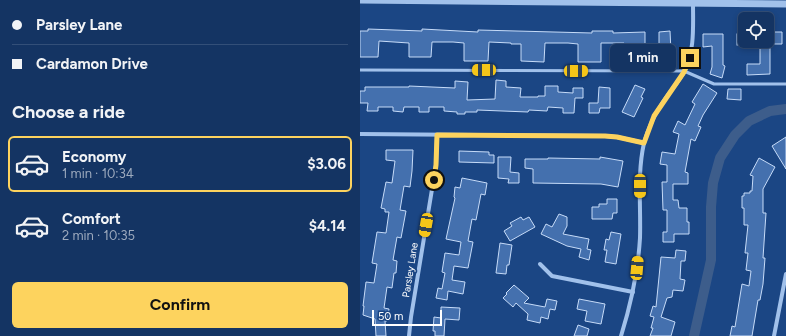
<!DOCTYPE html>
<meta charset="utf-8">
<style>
body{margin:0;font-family:Figtree,sans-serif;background:#213f6c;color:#f1f3f6;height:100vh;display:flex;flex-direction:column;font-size:15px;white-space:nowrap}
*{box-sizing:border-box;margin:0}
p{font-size:13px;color:#9daabe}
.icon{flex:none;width:22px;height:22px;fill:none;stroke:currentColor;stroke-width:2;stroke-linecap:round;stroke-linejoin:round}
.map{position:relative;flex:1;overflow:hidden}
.panel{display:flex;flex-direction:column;background:#143463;width:360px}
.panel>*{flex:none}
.hud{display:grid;align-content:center;height:88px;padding:0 12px;background:#143463}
.controls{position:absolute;left:378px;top:12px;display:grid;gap:8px}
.controls a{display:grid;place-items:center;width:36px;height:36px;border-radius:6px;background:#143463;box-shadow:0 2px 6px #0003,0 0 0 1px #334f78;font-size:20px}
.scale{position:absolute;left:12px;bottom:10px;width:70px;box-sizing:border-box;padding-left:4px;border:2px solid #fff;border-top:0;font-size:11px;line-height:14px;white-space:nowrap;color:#fff;-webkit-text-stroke:3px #1b4684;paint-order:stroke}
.end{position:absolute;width:18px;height:18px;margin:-9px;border:5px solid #fdd35e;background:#111;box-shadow:0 0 0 2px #111}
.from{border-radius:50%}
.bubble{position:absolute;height:28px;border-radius:6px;background:#143463;box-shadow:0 2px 6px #0003,0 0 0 1px #334f78;font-size:13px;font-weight:700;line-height:28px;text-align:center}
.car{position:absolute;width:12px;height:24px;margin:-12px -6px;border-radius:5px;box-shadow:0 0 3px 1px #0007;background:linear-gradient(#f5c518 24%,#345 0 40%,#f5c518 0 76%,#345 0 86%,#f5c518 0)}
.hud b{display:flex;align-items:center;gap:14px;height:38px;font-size:15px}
.hud b+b{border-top:1px solid #334f78}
.hud i{width:10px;height:10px;background:#f1f3f6}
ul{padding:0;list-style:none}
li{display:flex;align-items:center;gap:12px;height:56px;margin:0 8px 6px;padding:0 4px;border:2px solid transparent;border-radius:6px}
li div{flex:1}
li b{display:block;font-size:15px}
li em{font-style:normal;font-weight:700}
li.current{border-color:#fdd35e}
li>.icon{width:36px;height:36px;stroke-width:1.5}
h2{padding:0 12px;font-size:18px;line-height:48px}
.cta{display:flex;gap:8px;margin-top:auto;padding:8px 12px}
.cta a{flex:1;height:46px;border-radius:6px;background:#fdd35e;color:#111;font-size:16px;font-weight:700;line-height:46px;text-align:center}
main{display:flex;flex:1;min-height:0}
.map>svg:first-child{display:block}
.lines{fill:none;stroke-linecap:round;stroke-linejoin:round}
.canal{stroke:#3d5d8b;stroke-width:10}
.building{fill:#4470ae;stroke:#c6dbf8}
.service{stroke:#a1c1eb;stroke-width:3}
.minor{stroke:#a1c1eb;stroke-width:4}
.tertiary{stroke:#a1c1eb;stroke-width:7}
.route{stroke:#fdd35e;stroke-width:5}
.labels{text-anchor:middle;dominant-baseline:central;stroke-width:3.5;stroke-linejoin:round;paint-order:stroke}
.street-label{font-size:10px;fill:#fff;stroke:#1b4684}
</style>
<main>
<section class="panel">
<div class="hud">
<b><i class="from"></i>Parsley Lane</b>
<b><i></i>Cardamon Drive</b>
</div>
<h2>Choose a ride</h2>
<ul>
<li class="current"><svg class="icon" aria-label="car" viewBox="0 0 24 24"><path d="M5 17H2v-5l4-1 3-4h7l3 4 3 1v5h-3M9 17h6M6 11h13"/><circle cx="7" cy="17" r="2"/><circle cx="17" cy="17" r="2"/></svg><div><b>Economy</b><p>1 min · 10:34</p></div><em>$3.06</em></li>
<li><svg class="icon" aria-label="car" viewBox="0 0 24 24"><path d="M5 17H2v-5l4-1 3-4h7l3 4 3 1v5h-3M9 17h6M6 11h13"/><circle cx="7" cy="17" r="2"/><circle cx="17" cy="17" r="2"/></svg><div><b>Comfort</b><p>2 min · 10:35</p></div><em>$4.14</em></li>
</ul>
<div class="cta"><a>Confirm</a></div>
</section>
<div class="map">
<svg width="426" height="336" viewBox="0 0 426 336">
<rect width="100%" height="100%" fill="#1b4684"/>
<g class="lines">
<path class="canal" d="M 334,336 L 351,260 L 351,207 L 353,183 L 360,158 L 375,135 L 389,121 L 410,111 L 426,109"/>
</g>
<g class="building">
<path d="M 8,29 L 62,31 L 62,29 L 118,32 L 118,30 L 232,33 L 232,31 L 253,31 L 253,33 L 285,32 L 285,62 L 274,62 L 274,45 L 264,45 L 264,43 L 241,43 L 241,62 L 218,62 L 218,44 L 208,43 L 185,43 L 184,62 L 161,61 L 161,44 L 151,44 L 151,43 L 129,42 L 128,61 L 104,61 L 104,43 L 93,42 L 72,42 L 71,57 L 49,57 L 49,43 L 19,41 L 18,57 L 0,57 L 0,31 L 8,31 Z"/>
<path d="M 310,31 L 311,52 L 309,52 L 309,61 L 299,61 L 299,32 Z"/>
<path d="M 407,32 L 422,32 L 422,44 L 410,44 L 410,74 L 387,75 L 387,64 L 400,64 L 400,41 L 407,41 Z"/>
<path d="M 343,34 L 363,34 L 363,65 L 365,66 L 362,78 L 350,74 L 352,67 L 352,46 L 343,47 Z"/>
<rect x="377" y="34" width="8" height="11"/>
<path d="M 136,80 L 146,81 L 146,87 L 161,88 L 160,97 L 178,97 L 178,96 L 185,96 L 185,86 L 198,86 L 198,92 L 213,93 L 213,88 L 223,88 L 223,98 L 215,98 L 214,113 L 203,113 L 203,108 L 188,107 L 187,111 L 169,110 L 168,112 L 117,110 L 117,112 L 105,112 L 105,114 L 97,114 L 97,112 L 84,111 L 84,107 L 69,107 L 69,112 L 59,112 L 59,107 L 44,107 L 43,112 L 33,111 L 33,107 L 18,107 L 18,111 L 7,111 L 8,103 L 0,103 L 0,91 L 5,91 L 5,87 L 49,87 L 49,86 L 95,88 L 95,81 L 108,82 L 107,100 L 135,99 Z"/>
<path d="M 343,84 L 357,93 L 343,115 L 338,126 L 341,127 L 335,141 L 331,139 L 325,172 L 328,173 L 328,184 L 313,184 L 313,200 L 318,200 L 319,208 L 327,208 L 327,222 L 329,222 L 329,234 L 314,234 L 314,242 L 303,242 L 303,232 L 307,232 L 307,210 L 303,210 L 302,182 L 307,182 L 307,165 L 300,164 L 302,152 L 315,154 L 319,134 L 313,132 L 318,121 L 325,125 L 335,104 L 332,102 Z"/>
<path d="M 275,85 L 285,89 L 281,97 L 283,98 L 274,117 L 262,112 Z"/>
<path d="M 239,87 L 250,88 L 250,108 L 240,108 L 239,113 L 229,113 L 229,103 L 238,103 Z"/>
<path d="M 368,89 L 381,89 L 381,100 L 367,99 Z"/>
<path d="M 426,137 L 426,169 L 412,146 Z"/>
<path d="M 26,150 L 53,150 L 52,171 L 50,187 L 44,186 L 40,210 L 46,211 L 41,238 L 37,237 L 33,260 L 37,261 L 36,273 L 34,273 L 32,288 L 27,287 L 24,308 L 29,309 L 27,321 L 25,321 L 26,336 L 16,336 L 15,319 L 3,315 L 4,306 L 3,306 L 6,282 L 14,283 L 17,264 L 12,263 L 17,232 L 26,233 L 29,212 L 25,212 L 25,209 L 21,208 L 26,182 L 32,183 L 35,161 L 26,160 Z"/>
<path d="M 99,151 L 129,152 L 129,155 L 134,155 L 134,163 L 99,162 Z"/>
<path d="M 138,157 L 151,157 L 150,172 L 159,173 L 159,183 L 148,183 L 149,179 L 138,178 Z"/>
<path d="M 240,157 L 263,161 L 258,187 L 241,184 L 173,183 L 173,169 L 165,168 L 165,159 L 188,159 L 188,158 L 240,159 Z"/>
<path d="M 399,158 L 415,167 L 403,189 L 403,213 L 406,213 L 403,258 L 405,258 L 403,284 L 400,300 L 398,300 L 392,336 L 370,336 L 372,326 L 375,327 L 382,284 L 389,286 L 391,271 L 386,270 L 388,253 L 385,253 L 388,225 L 384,225 L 384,208 L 382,208 L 382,196 L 384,196 L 384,193 L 390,193 L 390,191 L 392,191 L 393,176 L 390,175 Z"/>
<path d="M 102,178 L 127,183 L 125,195 L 121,194 L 116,220 L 112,219 L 108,241 L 113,242 L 108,268 L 94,266 L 92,280 L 105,282 L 103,294 L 88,291 L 87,300 L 76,298 L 78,288 L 82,289 L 85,273 L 82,272 L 85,253 L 99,255 L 101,242 L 86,239 L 95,198 L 94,197 L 95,187 L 100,188 Z"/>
<path d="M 247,199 L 257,199 L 257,213 L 253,213 L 252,219 L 232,219 L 232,207 L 239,207 L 239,204 L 247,204 Z"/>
<path d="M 199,214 L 207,217 L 207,226 L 203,234 L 229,239 L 227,249 L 231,250 L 229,260 L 219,257 L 221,249 L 207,246 L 181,234 L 186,224 L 192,227 Z"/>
<path d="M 161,217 L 163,220 L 169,217 L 175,227 L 150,241 L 144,231 L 152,226 L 150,223 Z"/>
<path d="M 251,232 L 261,234 L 256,264 L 245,262 L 247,250 L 244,250 L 246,239 L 249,240 Z"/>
<path d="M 140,243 L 152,245 L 149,265 L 147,265 L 146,274 L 136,273 Z"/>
<path d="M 316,250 L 326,251 L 325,261 L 321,261 L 320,279 L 325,280 L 323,291 L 313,290 L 312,297 L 307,298 L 301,317 L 315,322 L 311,336 L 290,336 L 293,328 L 291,328 L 294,317 L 290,316 L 293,306 L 296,307 L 301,257 L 315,258 Z"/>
<path d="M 154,285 L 169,298 L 164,303 L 185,307 L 187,299 L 197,301 L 195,310 L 190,309 L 188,319 L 181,317 L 180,323 L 167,320 L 168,314 L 156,303 L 153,307 L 143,298 L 147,294 L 146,293 Z"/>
<path d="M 219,299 L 245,304 L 241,324 L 225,321 L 227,311 L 217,309 Z"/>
<path d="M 81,307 L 100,308 L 99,320 L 85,319 L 84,336 L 75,336 L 75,331 L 73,331 L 74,317 L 81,318 Z"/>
<path d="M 218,325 L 229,329 L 227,336 L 214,336 Z"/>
</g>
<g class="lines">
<path class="service" d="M 0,70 L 324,71 L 354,84 L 426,84"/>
<g class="minor">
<path d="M 0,134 L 245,136 L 257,137 L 284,143"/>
<path d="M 180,264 L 192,276 L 273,292"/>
<path d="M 49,336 L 51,317 L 76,165 L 77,135"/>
<path d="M 261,336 C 271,304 278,271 280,238 C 281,206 277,174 284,143 C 288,128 295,114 303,102 C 310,91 318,83 324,72 C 335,51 333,26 333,3"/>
<path d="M 414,336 L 426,274"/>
</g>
<path class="tertiary" d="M 0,0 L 426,4"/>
</g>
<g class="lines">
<path class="route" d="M 74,180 L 76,165 L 77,135 L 245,136 L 257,137 L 284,143 L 294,116 L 324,72 L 330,58"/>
</g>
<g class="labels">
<g class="street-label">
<text transform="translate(50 270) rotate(-81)">Parsley Lane</text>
</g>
</g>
</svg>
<div class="controls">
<a><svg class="icon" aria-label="locate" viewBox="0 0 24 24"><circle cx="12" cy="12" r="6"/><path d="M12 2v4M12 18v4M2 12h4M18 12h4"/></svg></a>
</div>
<div class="scale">50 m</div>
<i class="end from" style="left:74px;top:180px"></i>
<i class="end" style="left:330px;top:58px"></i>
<div class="bubble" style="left:250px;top:44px;width:66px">1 min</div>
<i class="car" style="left:124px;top:70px;rotate:270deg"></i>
<i class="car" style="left:216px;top:71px;rotate:90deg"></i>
<i class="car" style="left:280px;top:186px;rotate:180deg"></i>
<i class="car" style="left:66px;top:225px;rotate:190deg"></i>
<i class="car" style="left:277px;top:268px;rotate:5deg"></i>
</div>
</main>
